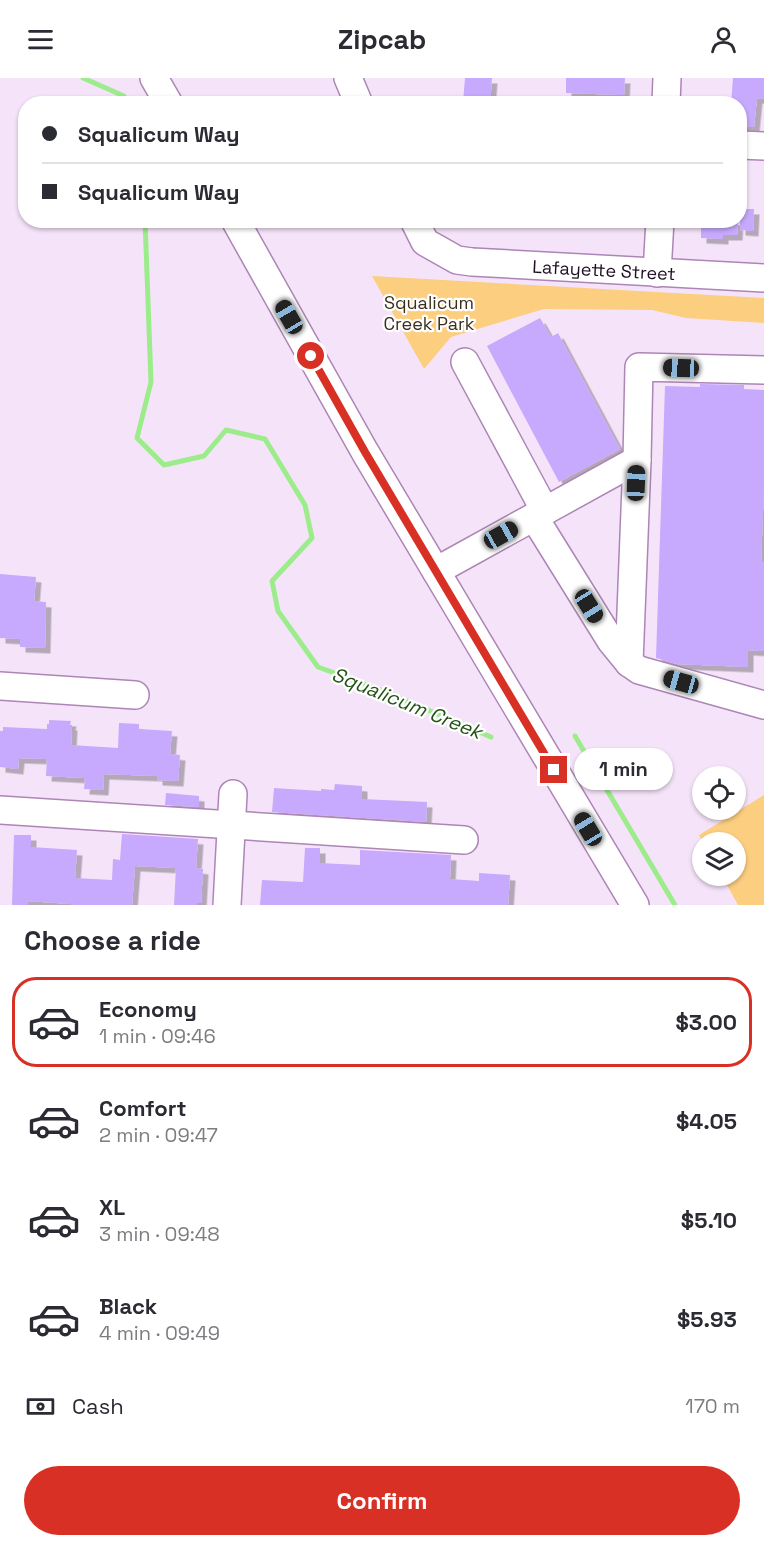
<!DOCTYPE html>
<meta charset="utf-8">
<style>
body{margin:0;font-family:"Space Grotesk",sans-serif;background:#f7f7f7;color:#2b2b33;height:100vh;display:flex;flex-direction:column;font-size:22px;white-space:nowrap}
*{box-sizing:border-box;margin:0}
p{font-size:20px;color:#7c7c81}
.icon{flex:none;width:33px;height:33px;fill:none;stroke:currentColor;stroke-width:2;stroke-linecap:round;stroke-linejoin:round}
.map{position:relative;height:827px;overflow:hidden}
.side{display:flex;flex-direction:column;background:#fff;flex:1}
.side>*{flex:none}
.banner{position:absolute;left:18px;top:18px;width:729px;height:132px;border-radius:24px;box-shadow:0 2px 4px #0004;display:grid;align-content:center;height:132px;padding:0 24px;background:#fff}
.fabs{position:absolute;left:692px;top:688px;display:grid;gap:12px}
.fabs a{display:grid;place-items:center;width:54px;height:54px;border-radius:50%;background:#fff;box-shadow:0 2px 4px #0004;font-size:30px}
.end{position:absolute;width:27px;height:27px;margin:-14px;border:8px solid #d93025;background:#fff;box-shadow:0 0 0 3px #fff}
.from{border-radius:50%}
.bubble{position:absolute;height:42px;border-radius:21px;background:#fff;box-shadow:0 2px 4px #0004;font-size:20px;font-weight:700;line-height:42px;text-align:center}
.car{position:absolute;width:18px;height:36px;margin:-18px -9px;border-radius:8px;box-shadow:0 0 4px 2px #0007;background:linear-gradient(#222 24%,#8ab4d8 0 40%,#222 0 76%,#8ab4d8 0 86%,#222 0)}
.banner b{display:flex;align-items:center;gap:21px;height:57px;font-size:22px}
.banner b+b{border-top:2px solid #e1e1e2}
.banner i{width:15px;height:15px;background:#2b2b33}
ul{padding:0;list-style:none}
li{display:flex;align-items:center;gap:18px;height:90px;margin:0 12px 9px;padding:0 12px;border:3px solid transparent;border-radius:24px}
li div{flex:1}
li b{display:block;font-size:22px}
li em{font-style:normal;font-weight:700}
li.current{border-color:#d93025}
li>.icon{width:54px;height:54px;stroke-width:1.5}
h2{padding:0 24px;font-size:27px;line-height:72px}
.pay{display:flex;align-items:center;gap:15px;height:66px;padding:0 24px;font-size:22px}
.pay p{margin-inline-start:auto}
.cta{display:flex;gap:12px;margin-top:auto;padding:12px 24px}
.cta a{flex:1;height:69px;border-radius:36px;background:#d93025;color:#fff;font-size:24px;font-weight:700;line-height:69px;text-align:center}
header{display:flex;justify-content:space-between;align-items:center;height:78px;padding:0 24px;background:#fff;font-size:27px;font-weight:700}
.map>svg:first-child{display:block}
.green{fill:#fcce80}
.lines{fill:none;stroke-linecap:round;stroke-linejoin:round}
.stream{stroke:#9cec8c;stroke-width:5}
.building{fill:#c7a9fd;filter:url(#shadow)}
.minor-casing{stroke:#ad85b6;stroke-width:30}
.minor{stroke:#fff;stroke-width:27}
.route{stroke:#d93025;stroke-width:8}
.labels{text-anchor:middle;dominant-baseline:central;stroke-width:4.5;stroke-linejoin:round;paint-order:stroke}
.street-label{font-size:18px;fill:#1d0e21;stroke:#fff}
.park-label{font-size:18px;fill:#3a2f1b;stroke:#fff}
.water-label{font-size:20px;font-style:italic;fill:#205314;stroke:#fff}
</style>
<header><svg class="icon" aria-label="menu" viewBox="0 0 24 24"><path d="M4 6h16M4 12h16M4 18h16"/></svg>Zipcab<svg class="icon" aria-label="person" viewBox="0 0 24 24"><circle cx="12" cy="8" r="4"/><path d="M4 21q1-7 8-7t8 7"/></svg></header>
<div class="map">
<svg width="764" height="827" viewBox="0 0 764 827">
<defs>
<filter id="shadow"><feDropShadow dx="5.5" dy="5.5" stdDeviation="0" flood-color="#0004"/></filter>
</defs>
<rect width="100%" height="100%" fill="#f5e4f9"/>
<g class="green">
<path d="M 372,198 L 764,220 L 764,245 L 686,240 L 652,232 L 544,231 L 451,259 L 424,291 Z"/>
<path d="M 764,717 L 764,827 L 738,827 L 722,798 L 735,798 L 735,765 L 703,765 L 699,757 Z"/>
</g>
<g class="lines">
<g class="stream">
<path d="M 83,0 L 124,18 L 126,26"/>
<path d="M 145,142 L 151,304 L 137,360 L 164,387 L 204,378 L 226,352 L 265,361 L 305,427 L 312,460 L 272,503 L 278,533 L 318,589 L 386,614 L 491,659"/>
<path d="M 575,658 L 675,827"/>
</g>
</g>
<g class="building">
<path d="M 465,0 L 492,0 L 490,26 L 463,24 Z"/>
<path d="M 566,0 L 625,0 L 624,17 L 566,15 Z"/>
<path d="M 733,0 L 764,0 L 764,21 L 757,20 L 754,49 L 740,48 L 740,26 L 731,26 Z"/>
<path d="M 740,131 L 754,131 L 753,153 L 740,152 Z"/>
<path d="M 701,142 L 738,142 L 737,157 L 723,157 L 723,161 L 701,160 Z"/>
<path d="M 540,240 L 551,259 L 558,255 L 620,371 L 559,404 L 487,268 Z"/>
<path d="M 700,306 L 744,307 L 744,311 L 764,312 L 764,408 L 761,484 L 764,484 L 764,573 L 748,572 L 748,589 L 677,586 L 656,580 L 665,308 L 700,309 Z"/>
<path d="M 0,496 L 36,499 L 34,523 L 46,524 L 45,570 L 20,569 L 20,561 L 0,560 Z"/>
<path d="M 49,642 L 71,643 L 70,647 L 72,647 L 71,667 L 118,670 L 119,645 L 139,646 L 139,651 L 172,653 L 170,676 L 180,677 L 178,703 L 157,702 L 157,698 L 104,696 L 103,712 L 84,711 L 85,700 L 46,698 L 47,681 L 19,680 L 18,691 L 0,689 L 0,653 L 3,653 L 3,649 L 47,651 L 47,646 L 49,646 Z"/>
<path d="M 335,706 L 362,708 L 362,721 L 427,724 L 426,744 L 272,734 L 274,710 L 321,713 L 321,711 L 334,712 Z"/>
<path d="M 166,715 L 199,718 L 199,729 L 165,727 Z"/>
<path d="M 122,756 L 198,761 L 196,790 L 203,791 L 201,825 L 197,825 L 197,827 L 174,827 L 176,790 L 135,788 L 132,827 L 71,827 L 71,826 L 28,823 L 28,827 L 12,827 L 14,757 L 31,757 L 31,769 L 77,772 L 75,800 L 112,802 L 113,781 L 120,782 Z"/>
<path d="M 305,770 L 320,770 L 320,785 L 360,787 L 360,772 L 451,777 L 450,801 L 479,803 L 479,795 L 510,797 L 508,827 L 260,827 L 262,802 L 303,804 Z"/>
</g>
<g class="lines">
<defs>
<g id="minor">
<path d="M 154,0 L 169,26"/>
<path d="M 348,0 L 359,26"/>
<path d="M 666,26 L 667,0"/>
<path d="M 740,67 L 764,68"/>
<path d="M 235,142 L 365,374 L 635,827"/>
<path d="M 414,142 L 425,164 L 457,182 L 472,184 L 764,200"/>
<path d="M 657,195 L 660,142"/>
<path d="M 465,284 L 545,433"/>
<path d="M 534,439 L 611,563 L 629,585 L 639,592 L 764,627"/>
<path d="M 436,493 L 637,382 L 639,289 L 764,292"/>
<path d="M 629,585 L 637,382"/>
<path d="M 0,608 L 135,617"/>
<path d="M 0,732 L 464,762"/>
<path d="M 227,827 L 233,716"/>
</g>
</defs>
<use href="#minor" class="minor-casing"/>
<use href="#minor" class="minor"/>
</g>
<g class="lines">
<path class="route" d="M 311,278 L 365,374 L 554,692"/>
</g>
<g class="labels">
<g class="street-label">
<text transform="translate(604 192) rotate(3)">Lafayette Street</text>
</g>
<g class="park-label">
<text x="429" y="224">Squalicum<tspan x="429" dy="21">Creek Park</tspan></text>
</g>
<g class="water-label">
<text transform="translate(407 625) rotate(22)">Squalicum Creek</text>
</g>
</g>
</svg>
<div class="fabs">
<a><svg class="icon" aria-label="locate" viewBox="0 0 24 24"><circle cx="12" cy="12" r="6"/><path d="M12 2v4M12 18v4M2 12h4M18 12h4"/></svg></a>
<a><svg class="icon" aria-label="layers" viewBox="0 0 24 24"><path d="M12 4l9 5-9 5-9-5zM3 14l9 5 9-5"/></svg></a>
</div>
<i class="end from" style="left:311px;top:278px"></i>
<i class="end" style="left:554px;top:692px"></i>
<div class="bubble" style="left:574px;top:670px;width:99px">1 min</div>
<i class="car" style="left:289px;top:239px;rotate:330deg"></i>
<i class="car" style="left:681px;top:290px;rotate:272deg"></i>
<i class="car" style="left:636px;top:405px;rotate:2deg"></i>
<i class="car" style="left:501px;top:457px;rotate:61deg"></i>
<i class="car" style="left:589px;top:528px;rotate:148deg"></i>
<i class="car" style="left:681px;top:604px;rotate:286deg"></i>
<i class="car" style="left:588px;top:751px;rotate:329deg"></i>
<div class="banner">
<b><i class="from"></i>Squalicum Way</b>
<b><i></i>Squalicum Way</b>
</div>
</div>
<section class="side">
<h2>Choose a ride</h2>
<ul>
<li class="current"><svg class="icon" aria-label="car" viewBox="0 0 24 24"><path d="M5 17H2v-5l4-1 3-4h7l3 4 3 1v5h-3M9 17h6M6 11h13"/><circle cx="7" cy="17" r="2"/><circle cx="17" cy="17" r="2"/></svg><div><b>Economy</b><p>1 min · 09:46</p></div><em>$3.00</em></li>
<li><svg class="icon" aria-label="car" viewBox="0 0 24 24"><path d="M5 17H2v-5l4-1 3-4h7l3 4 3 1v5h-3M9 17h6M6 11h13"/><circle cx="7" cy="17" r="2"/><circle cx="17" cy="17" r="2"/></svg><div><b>Comfort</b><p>2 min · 09:47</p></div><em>$4.05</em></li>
<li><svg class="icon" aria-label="car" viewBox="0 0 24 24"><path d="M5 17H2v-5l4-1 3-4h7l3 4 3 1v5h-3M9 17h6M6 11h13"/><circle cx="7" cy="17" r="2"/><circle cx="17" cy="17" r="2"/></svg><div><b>XL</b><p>3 min · 09:48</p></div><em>$5.10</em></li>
<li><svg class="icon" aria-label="car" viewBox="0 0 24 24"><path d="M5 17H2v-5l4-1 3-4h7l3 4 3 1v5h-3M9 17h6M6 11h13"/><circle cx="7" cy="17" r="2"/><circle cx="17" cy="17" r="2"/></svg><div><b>Black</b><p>4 min · 09:49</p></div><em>$5.93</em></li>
</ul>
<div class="pay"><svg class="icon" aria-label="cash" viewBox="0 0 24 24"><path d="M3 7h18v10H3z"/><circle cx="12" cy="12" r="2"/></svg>Cash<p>170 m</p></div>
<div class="cta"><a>Confirm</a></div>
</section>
